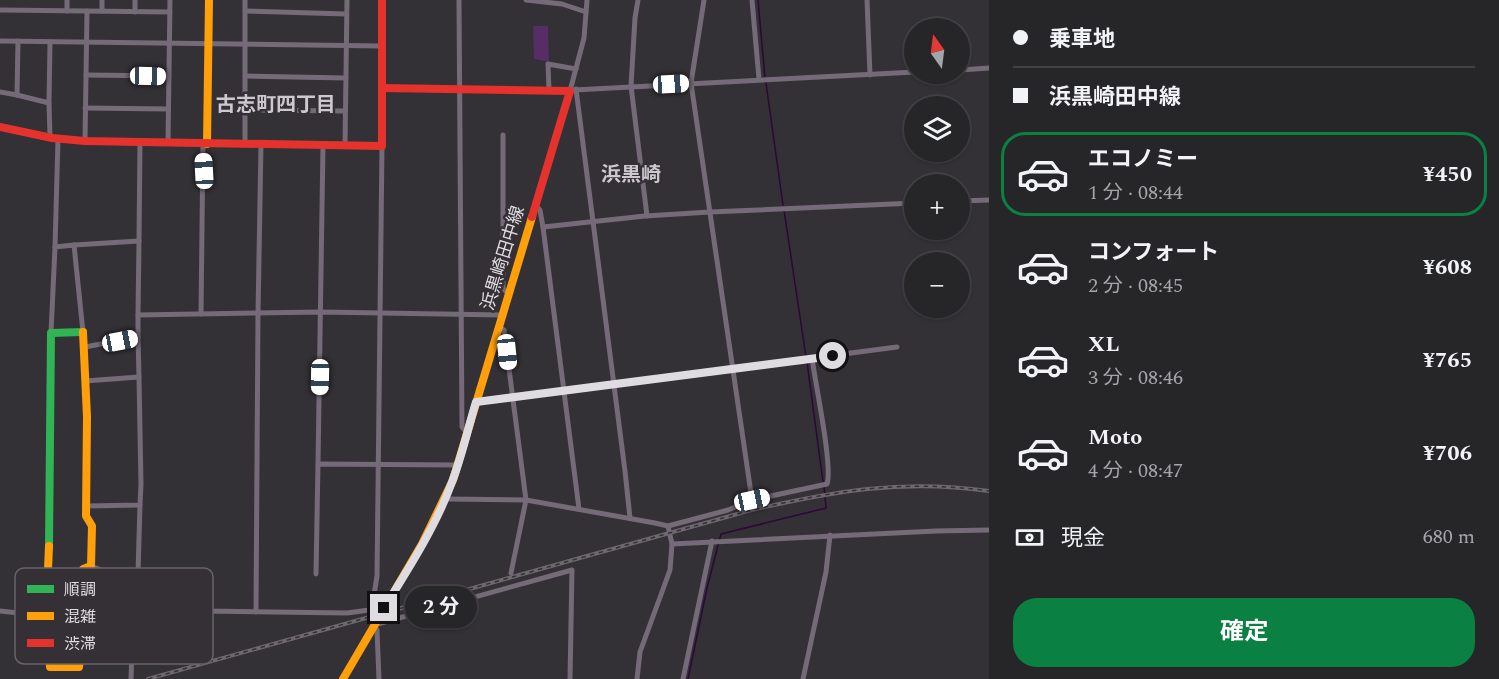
<!DOCTYPE html>
<html lang="ja">
<meta charset="utf-8">
<style>
body{margin:0;font-family:Spectral,"Noto Sans JP",serif;background:#323134;color:#f1f3f6;height:100vh;display:flex;flex-direction:column;font-size:22px;white-space:nowrap}
*{box-sizing:border-box;margin:0}
p{font-size:20px;color:#a4a5a8}
.icon{flex:none;width:33px;height:33px;fill:none;stroke:currentColor;stroke-width:2;stroke-linecap:round;stroke-linejoin:round}
.map{position:relative;flex:1;overflow:hidden}
.side{display:flex;flex-direction:column;background:#262528;width:510px}
.side>*{flex:none}
.banner{display:grid;align-content:center;height:132px;padding:0 24px;background:#262528}
.needle{width:39px;rotate:346deg}
.fabs{position:absolute;left:904px;top:18px;display:grid;gap:12px}
.fabs a{display:grid;place-items:center;width:66px;height:66px;border-radius:50%;background:#262528;box-shadow:0 2px 4px #0004,0 0 0 2px #424245;font-size:30px}
.end{position:absolute;width:27px;height:27px;margin:-14px;border:8px solid #dfdce1;background:#111;box-shadow:0 0 0 3px #111}
.from{border-radius:50%}
.bubble{position:absolute;height:42px;border-radius:21px;background:#262528;box-shadow:0 2px 4px #0004,0 0 0 2px #424245;font-size:20px;font-weight:700;line-height:42px;text-align:center}
.car{position:absolute;width:18px;height:36px;margin:-18px -9px;border-radius:8px;box-shadow:0 0 4px 2px #0007;background:linear-gradient(#fff 24%,#345 0 40%,#fff 0 76%,#345 0 86%,#fff 0)}
.banner b{display:flex;align-items:center;gap:21px;height:57px;font-size:22px}
.banner b+b{border-top:2px solid #424245}
.banner i{width:15px;height:15px;background:#f1f3f6}
ul{padding:0;list-style:none}
li{display:flex;align-items:center;gap:18px;height:84px;margin:0 12px 9px;padding:0 12px;border:3px solid transparent;border-radius:24px}
li div{flex:1}
li b{display:block;font-size:22px}
li em{font-style:normal;font-weight:700}
li.selected{border-color:#0b8043}
li>.icon{width:54px;height:54px;stroke-width:1.5}
.pay{display:flex;align-items:center;gap:15px;height:66px;padding:0 24px;font-size:22px}
.pay p{margin-inline-start:auto}
.action{display:flex;gap:12px;margin-top:auto;padding:12px 24px}
.action a{flex:1;height:69px;border-radius:24px;background:#0b8043;color:#fff;font-size:24px;font-weight:700;line-height:69px;text-align:center}
main{display:flex;flex:1;min-height:0}
.map>svg:first-child{display:block}
.green{fill:#562d65}
.lines{fill:none;stroke-linecap:round;stroke-linejoin:round}
.stream{stroke:#2c0738;stroke-width:1.5}
.street{stroke:#746a78;stroke-width:5}
.fast{stroke:#30b455;stroke-width:8}
.slow{stroke:#ff9f0a;stroke-width:8}
.jam{stroke:#e5322d;stroke-width:8}
.rail-casing{stroke:#6e6770;stroke-width:4}
.rail{stroke:#343036;stroke-width:1.5;stroke-dasharray:4.5;stroke-linecap:butt}
.route{stroke:#dfdce1;stroke-width:8}
.labels{text-anchor:middle;dominant-baseline:central;stroke-width:5;stroke-linejoin:round;paint-order:stroke}
.street-label{font-size:18px;fill:#dfdce1;stroke:#343036}
.neighbourhood-label{font-size:20px;font-weight:bold;fill:#cdc7d0;stroke:#343036}
.key{fill:#343036;stroke:#676469;stroke-width:1.5}
.key-label{font-size:16px;fill:#dfdce1}
</style>
<main>
<div class="map">
<svg width="989" height="679" viewBox="0 0 989 679">
<rect width="100%" height="100%" fill="#333135"/>
<path class="green" d="M 533,26 L 548,26 L 549,62 L 534,59 Z"/>
<g class="lines">
<g class="stream">
<path d="M 758,0 L 765,78"/>
<path d="M 766,83 L 783,205"/>
<path d="M 784,210 L 806,357"/>
<path d="M 807,362 L 823,482"/>
<path d="M 688,679 L 707,588 L 721,534 L 826,508 L 824,486"/>
</g>
<g class="street">
<path d="M 245,0 L 245,144"/>
<path d="M 459,0 L 462,427 L 467,433"/>
<path d="M 526,0 L 562,4 L 586,12"/>
<path d="M 638,0 L 635,18 L 631,86 L 647,216"/>
<path d="M 704,0 L 691,83 L 752,500"/>
<path d="M 752,0 L 759,79"/>
<path d="M 867,0 L 870,75"/>
<path d="M 0,10 L 170,12"/>
<path d="M 67,11 L 67,0"/>
<path d="M 102,11 L 102,0"/>
<path d="M 245,11 L 346,14"/>
<path d="M 135,12 L 135,0"/>
<path d="M 0,41 L 382,46"/>
<path d="M 960,70 L 989,68"/>
<path d="M 86,75 L 169,76"/>
<path d="M 245,76 L 346,78"/>
<path d="M 576,89 L 625,471 L 630,518"/>
<path d="M 574,90 L 915,72"/>
<path d="M 549,91 L 548,64 L 576,69"/>
<path d="M 570,91 L 584,38 L 587,0"/>
<path d="M 0,92 L 17,95 L 18,41"/>
<path d="M 17,95 L 49,103 L 50,42"/>
<path d="M 49,103 L 50,137"/>
<path d="M 85,108 L 168,109"/>
<path d="M 245,110 L 345,111"/>
<path d="M 503,135 L 503,288 L 508,294"/>
<path d="M 85,141 L 87,11"/>
<path d="M 168,143 L 170,0"/>
<path d="M 345,146 L 347,0"/>
<path d="M 960,201 L 989,200"/>
<path d="M 535,204 L 540,210 L 543,227 L 645,216 L 710,212 L 915,203"/>
<path d="M 543,227 L 579,509"/>
<path d="M 139,241 L 140,142"/>
<path d="M 74,245 L 139,241 L 138,315"/>
<path d="M 55,247 L 58,139"/>
<path d="M 201,314 L 203,143"/>
<path d="M 498,327 L 504,330 L 526,500 L 511,573"/>
<path d="M 51,333 L 55,247 L 74,245 L 83,332"/>
<path d="M 85,347 L 138,337 L 138,315 L 321,312 L 502,315"/>
<path d="M 85,381 L 139,377 L 138,337"/>
<path d="M 476,402 L 897,347"/>
<path d="M 318,464 L 323,145"/>
<path d="M 445,499 L 526,500 L 655,523 L 668,526 L 672,544"/>
<path d="M 87,506 L 140,505 L 141,484 L 139,377"/>
<path d="M 668,526 L 728,510 L 752,500 L 827,484 C 833,466 815,382 812,358"/>
<path d="M 91,566 L 106,572"/>
<path d="M 316,574 L 318,464 L 458,465"/>
<path d="M 372,608 L 377,576 L 382,146"/>
<path d="M 0,611 L 46,616 L 85,615 L 135,610 L 347,613 L 384,608"/>
<path d="M 256,612 L 258,314 L 261,144"/>
<path d="M 131,679 L 133,622 L 137,607 L 140,505"/>
<path d="M 379,679 L 377,630 L 374,625 L 572,570 L 570,679"/>
<path d="M 637,679 L 640,652 L 670,570 L 672,544 L 936,531 L 989,530"/>
<path d="M 683,679 L 712,541"/>
<path d="M 803,679 L 826,572 L 830,535"/>
</g>
<path class="fast" d="M 49,546 L 51,333 L 83,332"/>
<g class="slow">
<path d="M 207,144 L 209,0"/>
<path d="M 49,546 L 46,616 L 50,667 L 79,667 L 85,615 L 83,569 L 91,566 L 92,526 L 86,516 L 87,417 L 83,332"/>
<path d="M 343,679 L 422,544 L 453,480 L 532,217"/>
</g>
<g class="jam">
<path d="M 382,88 L 570,91 L 532,217"/>
<path d="M 0,127 L 52,138 L 85,141 L 382,146 L 382,0"/>
</g>
<defs>
<path id="rail" d="M 148,679 L 748,511 C 833,491 902,479 989,491"/>
</defs>
<use href="#rail" class="rail-casing"/>
<use href="#rail" class="rail"/>
</g>
<g class="lines">
<path class="route" d="M 384,608 C 409,568 436,526 452,482 C 462,456 468,428 476,402 L 833,356"/>
</g>
<g class="labels">
<g class="street-label">
<text transform="translate(503 258) rotate(-73)">浜黒崎田中線</text>
</g>
<g class="neighbourhood-label">
<text x="276" y="105">古志町四丁目</text>
<text x="631" y="175">浜黒崎</text>
</g>
</g>
<rect x="15" y="568" width="198" height="96" rx="9" class="key"/>
<rect x="27" y="585" width="27" height="8" fill="#30b455"/>
<rect x="27" y="612" width="27" height="8" fill="#ff9f0a"/>
<rect x="27" y="639" width="27" height="8" fill="#e5322d"/>
<g class="key-label">
<text x="64" y="595">順調</text>
<text x="64" y="622">混雑</text>
<text x="64" y="649">渋滞</text>
</g>
</svg>
<div class="fabs">
<a><svg class="needle" viewBox="-14 -14 28 28"><path d="M0-13l5 13h-10z" fill="#e53935"/><path d="M0 13l5-13h-10z" fill="#a4a5a8"/></svg></a>
<a><svg class="icon" aria-label="layers" viewBox="0 0 24 24"><path d="M12 4l9 5-9 5-9-5zM3 14l9 5 9-5"/></svg></a>
<a>+</a>
<a>−</a>
</div>
<i class="end from" style="left:833px;top:356px"></i>
<i class="end" style="left:384px;top:608px"></i>
<div class="bubble" style="left:405px;top:586px;width:72px">2 分</div>
<i class="car" style="left:148px;top:76px;rotate:91deg"></i>
<i class="car" style="left:671px;top:84px;rotate:87deg"></i>
<i class="car" style="left:204px;top:171px;rotate:357deg"></i>
<i class="car" style="left:120px;top:341px;rotate:79deg"></i>
<i class="car" style="left:507px;top:352px;rotate:174deg"></i>
<i class="car" style="left:320px;top:377px;rotate:181deg"></i>
<i class="car" style="left:752px;top:500px;rotate:78deg"></i>
</div>
<section class="side">
<div class="banner">
<b><i class="from"></i>乗車地</b>
<b><i></i>浜黒崎田中線</b>
</div>
<ul>
<li class="selected"><svg class="icon" aria-label="car" viewBox="0 0 24 24"><path d="M5 17H2v-5l4-1 3-4h7l3 4 3 1v5h-3M9 17h6M6 11h13"/><circle cx="7" cy="17" r="2"/><circle cx="17" cy="17" r="2"/></svg><div><b>エコノミー</b><p>1 分 · 08:44</p></div><em>¥450</em></li>
<li><svg class="icon" aria-label="car" viewBox="0 0 24 24"><path d="M5 17H2v-5l4-1 3-4h7l3 4 3 1v5h-3M9 17h6M6 11h13"/><circle cx="7" cy="17" r="2"/><circle cx="17" cy="17" r="2"/></svg><div><b>コンフォート</b><p>2 分 · 08:45</p></div><em>¥608</em></li>
<li><svg class="icon" aria-label="car" viewBox="0 0 24 24"><path d="M5 17H2v-5l4-1 3-4h7l3 4 3 1v5h-3M9 17h6M6 11h13"/><circle cx="7" cy="17" r="2"/><circle cx="17" cy="17" r="2"/></svg><div><b>XL</b><p>3 分 · 08:46</p></div><em>¥765</em></li>
<li><svg class="icon" aria-label="car" viewBox="0 0 24 24"><path d="M5 17H2v-5l4-1 3-4h7l3 4 3 1v5h-3M9 17h6M6 11h13"/><circle cx="7" cy="17" r="2"/><circle cx="17" cy="17" r="2"/></svg><div><b>Moto</b><p>4 分 · 08:47</p></div><em>¥706</em></li>
</ul>
<div class="pay"><svg class="icon" aria-label="cash" viewBox="0 0 24 24"><path d="M3 7h18v10H3z"/><circle cx="12" cy="12" r="2"/></svg>現金<p>680 m</p></div>
<div class="action"><a>確定</a></div>
</section>
</main>
